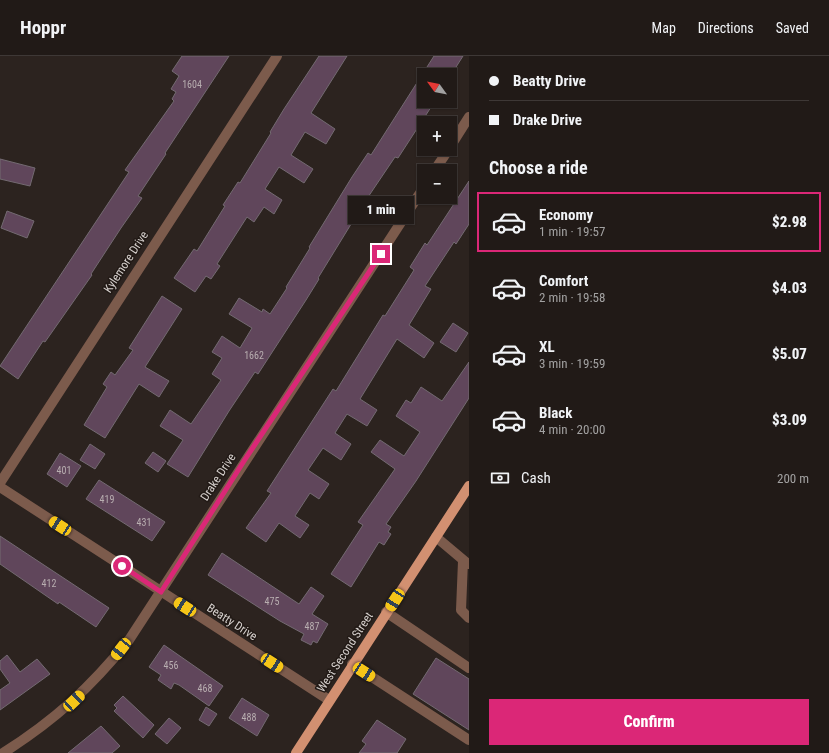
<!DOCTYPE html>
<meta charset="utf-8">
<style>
body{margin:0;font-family:"Roboto Condensed",sans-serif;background:#292320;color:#f1f3f6;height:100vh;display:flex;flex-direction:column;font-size:15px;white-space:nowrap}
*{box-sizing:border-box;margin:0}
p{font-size:13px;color:#a2a1a1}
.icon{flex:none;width:22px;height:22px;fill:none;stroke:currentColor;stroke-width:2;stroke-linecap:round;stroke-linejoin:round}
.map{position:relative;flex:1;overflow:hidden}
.sheet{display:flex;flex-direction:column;background:#211a17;width:360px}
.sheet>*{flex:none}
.guide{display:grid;align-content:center;height:88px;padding:0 20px;background:#211a17}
.needle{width:26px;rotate:303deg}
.controls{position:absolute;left:417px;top:12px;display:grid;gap:8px}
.controls a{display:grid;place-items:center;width:40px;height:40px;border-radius:0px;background:#211a17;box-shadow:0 1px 3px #0004,0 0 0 1px #3e3836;font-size:20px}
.end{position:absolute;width:18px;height:18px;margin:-9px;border:5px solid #db2777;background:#fff;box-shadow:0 0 0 2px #fff}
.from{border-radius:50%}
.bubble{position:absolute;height:28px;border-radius:0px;background:#211a17;box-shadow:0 1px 3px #0004,0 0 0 1px #3e3836;font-size:13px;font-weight:800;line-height:28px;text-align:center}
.car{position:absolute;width:12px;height:24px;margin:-12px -6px;border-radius:5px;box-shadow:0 0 3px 1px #0007;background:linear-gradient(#f5c518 24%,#345 0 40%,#f5c518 0 76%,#345 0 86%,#f5c518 0)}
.guide b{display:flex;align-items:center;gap:14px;height:38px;font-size:15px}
.guide b+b{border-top:1px solid #3e3836}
.guide i{width:10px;height:10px;background:#f1f3f6}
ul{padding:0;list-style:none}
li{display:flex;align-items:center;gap:12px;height:60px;margin:0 8px 6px;padding:0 12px;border:2px solid transparent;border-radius:0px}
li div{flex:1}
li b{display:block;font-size:15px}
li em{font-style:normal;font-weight:800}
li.current{border-color:#db2777}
li>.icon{width:36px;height:36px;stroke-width:1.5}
h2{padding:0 20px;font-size:18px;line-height:48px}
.pay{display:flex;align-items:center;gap:10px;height:44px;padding:0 20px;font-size:15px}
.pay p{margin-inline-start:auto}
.action{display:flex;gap:8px;margin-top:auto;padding:8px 20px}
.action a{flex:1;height:46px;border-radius:0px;background:#db2777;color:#fff;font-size:16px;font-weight:800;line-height:46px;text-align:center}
header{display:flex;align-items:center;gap:24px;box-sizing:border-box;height:56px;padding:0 20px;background:#211a17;border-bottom:1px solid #3e3836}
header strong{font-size:19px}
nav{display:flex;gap:22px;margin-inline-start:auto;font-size:14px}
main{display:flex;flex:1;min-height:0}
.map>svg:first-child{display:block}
.building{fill:#60465b;stroke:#736a71}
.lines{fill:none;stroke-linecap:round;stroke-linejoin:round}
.minor{stroke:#7c5b4c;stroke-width:10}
.major{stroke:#d29071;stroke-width:10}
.route{stroke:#db2777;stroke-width:5}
.labels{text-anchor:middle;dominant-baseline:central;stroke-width:3;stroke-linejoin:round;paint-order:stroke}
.number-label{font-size:10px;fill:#b8aeb0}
.street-label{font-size:12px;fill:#d6d0cd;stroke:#221a16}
</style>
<header>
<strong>Hoppr</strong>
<nav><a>Map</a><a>Directions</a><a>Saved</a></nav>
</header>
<main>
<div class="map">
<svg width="469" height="697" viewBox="0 0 469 697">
<rect width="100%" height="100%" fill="#2c231f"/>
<g class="building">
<path d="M 182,0 L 229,0 L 165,97 L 166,98 L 138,140 L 142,142 L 121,172 L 91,218 L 92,219 L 45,286 L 43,285 L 18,323 L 0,310 L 129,116 L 125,114 L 174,45 L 172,43 L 176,36 L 171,33 L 179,20 L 172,15 Z"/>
<path d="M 319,0 L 347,0 L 311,57 L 335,73 L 326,88 L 305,76 L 291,99 L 313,113 L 304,127 L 279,111 L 265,133 L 282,144 L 274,158 L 264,151 L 254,166 L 247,161 L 217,208 L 220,210 L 211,223 L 206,220 L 195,236 L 174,222 L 194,193 L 197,195 L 225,150 L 223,149 L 238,126 L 240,127 L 271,77 L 270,76 L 284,53 Z"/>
<path d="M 434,0 L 463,0 L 451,19 L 424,19 L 424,45 L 435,45 L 398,102 L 395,101 L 364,147 L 318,222 L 319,223 L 306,244 L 258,318 L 255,316 L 229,355 L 188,421 L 167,408 L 183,384 L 160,370 L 170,354 L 191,368 L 221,324 L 212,318 L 222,302 L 212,296 L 222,280 L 240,292 L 252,272 L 229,258 L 239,242 L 262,256 L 263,253 L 270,258 L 287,232 L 286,231 L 310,192 L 309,191 L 352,121 L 368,97 L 371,99 Z"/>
<path d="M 0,103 L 35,112 L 30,130 L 0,123 Z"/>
<path d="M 469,125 L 469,168 L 456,188 L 454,186 L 425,230 L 431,233 L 409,269 L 434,287 L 424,302 L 397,283 L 360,343 L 377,354 L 367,370 L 347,358 L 335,377 L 351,388 L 341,404 L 323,392 L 308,414 L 329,428 L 319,443 L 310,437 L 295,460 L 309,469 L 300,482 L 279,467 L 266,486 L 246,472 L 271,437 L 267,435 L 333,333 L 336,335 L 383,259 L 385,260 L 414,214 L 410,211 L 425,187 L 427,189 Z"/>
<path d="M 7,155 L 34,165 L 27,182 L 1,172 Z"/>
<path d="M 162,240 L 182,253 L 145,311 L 169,325 L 159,341 L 139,328 L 105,382 L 84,369 L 107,331 L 103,328 L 111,316 L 115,319 L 133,294 L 129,292 Z"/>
<path d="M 453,267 L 468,277 L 456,296 L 440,286 Z"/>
<path d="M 469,306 L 469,342 L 416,425 L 386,468 L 391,471 L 388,476 L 391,478 L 384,489 L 379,486 L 351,531 L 331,518 L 363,469 L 358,466 L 395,413 L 371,396 L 380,384 L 404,400 L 420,376 L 396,360 L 406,344 L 411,347 L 421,331 L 442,345 Z"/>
<path d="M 90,388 L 105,398 L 95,413 L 80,404 Z"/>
<path d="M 153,396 L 166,405 L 158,416 L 145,407 Z"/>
<path d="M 60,397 L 81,410 L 67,431 L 47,418 Z"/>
<path d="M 99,424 L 165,466 L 152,485 L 86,443 Z"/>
<path d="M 0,480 L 109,552 L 96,571 L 59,546 L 58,548 L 0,508 Z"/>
<path d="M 222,497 L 299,548 L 311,531 L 324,540 L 312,558 L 328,568 L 317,587 L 313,585 L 311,589 L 301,584 L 304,578 L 280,565 L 208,519 Z"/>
<path d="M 164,589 L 223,630 L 209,650 L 179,629 L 174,627 L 171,633 L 158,624 L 161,619 L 149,611 Z"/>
<path d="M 7,599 L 20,616 L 37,603 L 50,618 L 0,654 L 0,634 L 10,627 L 0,613 L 0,605 Z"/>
<path d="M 436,602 L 469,623 L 469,674 L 413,638 Z"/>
<path d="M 123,640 L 154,669 L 143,682 L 114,655 L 117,652 L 114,649 Z"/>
<path d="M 242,642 L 269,659 L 257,680 L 229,662 Z"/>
<path d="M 206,651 L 217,658 L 209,670 L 199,664 Z"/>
<path d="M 169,662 L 181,672 L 167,688 L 155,678 Z"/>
<path d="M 377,664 L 406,683 L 397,697 L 359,697 L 366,688 L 362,685 Z"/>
<path d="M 101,670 L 120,690 L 112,697 L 68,697 Z"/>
</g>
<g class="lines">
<g class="minor">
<path d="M 450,91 L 469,61"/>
<path d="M 434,115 L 449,93"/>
<path d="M 0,427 L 277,0"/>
<path d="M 0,431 L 329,644"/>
<path d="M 436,481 L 468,508"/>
<path d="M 463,505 L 461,554 L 469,562"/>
<path d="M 386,556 L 469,612"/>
<path d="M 352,608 L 469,684"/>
<path d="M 3,697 C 55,664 90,632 129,584 L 424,131"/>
</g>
<path class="major" d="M 296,697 L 469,430"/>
</g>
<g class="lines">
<path class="route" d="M 122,510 L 161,536 L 244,405 L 381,198"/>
</g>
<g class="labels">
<g class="number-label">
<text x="192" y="28">1604</text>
<text x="254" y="299">1662</text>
<text x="64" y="414">401</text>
<text x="107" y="443">419</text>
<text x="144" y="466">431</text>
<text x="49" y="527">412</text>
<text x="272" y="545">475</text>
<text x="312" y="570">487</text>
<text x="171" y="609">456</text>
<text x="205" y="632">468</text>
<text x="249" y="661">488</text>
</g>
<g class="street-label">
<text transform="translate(126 206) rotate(-57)">Kylemore Drive</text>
<text transform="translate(218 421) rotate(-57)">Drake Drive</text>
<text transform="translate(232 566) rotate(33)">Beatty Drive</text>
<text transform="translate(345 596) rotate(-57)">West Second Street</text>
</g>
</g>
</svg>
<div class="controls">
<a><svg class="needle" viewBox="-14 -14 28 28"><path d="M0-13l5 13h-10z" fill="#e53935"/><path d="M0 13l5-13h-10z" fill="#a2a1a1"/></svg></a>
<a>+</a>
<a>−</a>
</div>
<i class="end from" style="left:122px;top:510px"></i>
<i class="end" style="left:381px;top:198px"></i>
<div class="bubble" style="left:348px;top:140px;width:66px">1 min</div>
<i class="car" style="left:60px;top:470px;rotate:303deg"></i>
<i class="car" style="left:395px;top:544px;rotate:213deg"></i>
<i class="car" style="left:185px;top:551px;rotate:303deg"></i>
<i class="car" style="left:121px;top:593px;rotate:218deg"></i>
<i class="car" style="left:272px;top:607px;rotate:123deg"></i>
<i class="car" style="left:364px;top:616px;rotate:123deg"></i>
<i class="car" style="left:74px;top:645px;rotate:47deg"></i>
</div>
<section class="sheet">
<div class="guide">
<b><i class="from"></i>Beatty Drive</b>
<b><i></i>Drake Drive</b>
</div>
<h2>Choose a ride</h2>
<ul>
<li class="current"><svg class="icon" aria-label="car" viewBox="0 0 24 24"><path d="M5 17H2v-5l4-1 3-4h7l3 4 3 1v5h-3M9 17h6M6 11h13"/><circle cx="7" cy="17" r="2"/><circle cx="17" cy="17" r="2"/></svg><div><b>Economy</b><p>1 min · 19:57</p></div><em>$2.98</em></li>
<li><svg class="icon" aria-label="car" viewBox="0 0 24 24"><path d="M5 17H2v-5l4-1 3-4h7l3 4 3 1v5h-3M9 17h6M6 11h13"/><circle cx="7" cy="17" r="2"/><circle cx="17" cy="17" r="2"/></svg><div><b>Comfort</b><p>2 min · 19:58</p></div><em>$4.03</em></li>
<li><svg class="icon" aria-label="car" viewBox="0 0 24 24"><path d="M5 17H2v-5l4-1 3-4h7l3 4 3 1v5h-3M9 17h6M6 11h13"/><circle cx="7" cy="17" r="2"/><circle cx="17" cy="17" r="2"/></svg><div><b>XL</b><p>3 min · 19:59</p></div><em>$5.07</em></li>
<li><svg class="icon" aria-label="car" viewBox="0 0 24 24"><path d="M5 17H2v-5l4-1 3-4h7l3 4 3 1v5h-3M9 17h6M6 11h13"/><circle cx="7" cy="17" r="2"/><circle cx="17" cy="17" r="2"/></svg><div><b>Black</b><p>4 min · 20:00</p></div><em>$3.09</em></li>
</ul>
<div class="pay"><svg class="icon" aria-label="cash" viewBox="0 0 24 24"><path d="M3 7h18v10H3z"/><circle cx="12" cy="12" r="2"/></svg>Cash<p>200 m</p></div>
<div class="action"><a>Confirm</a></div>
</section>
</main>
